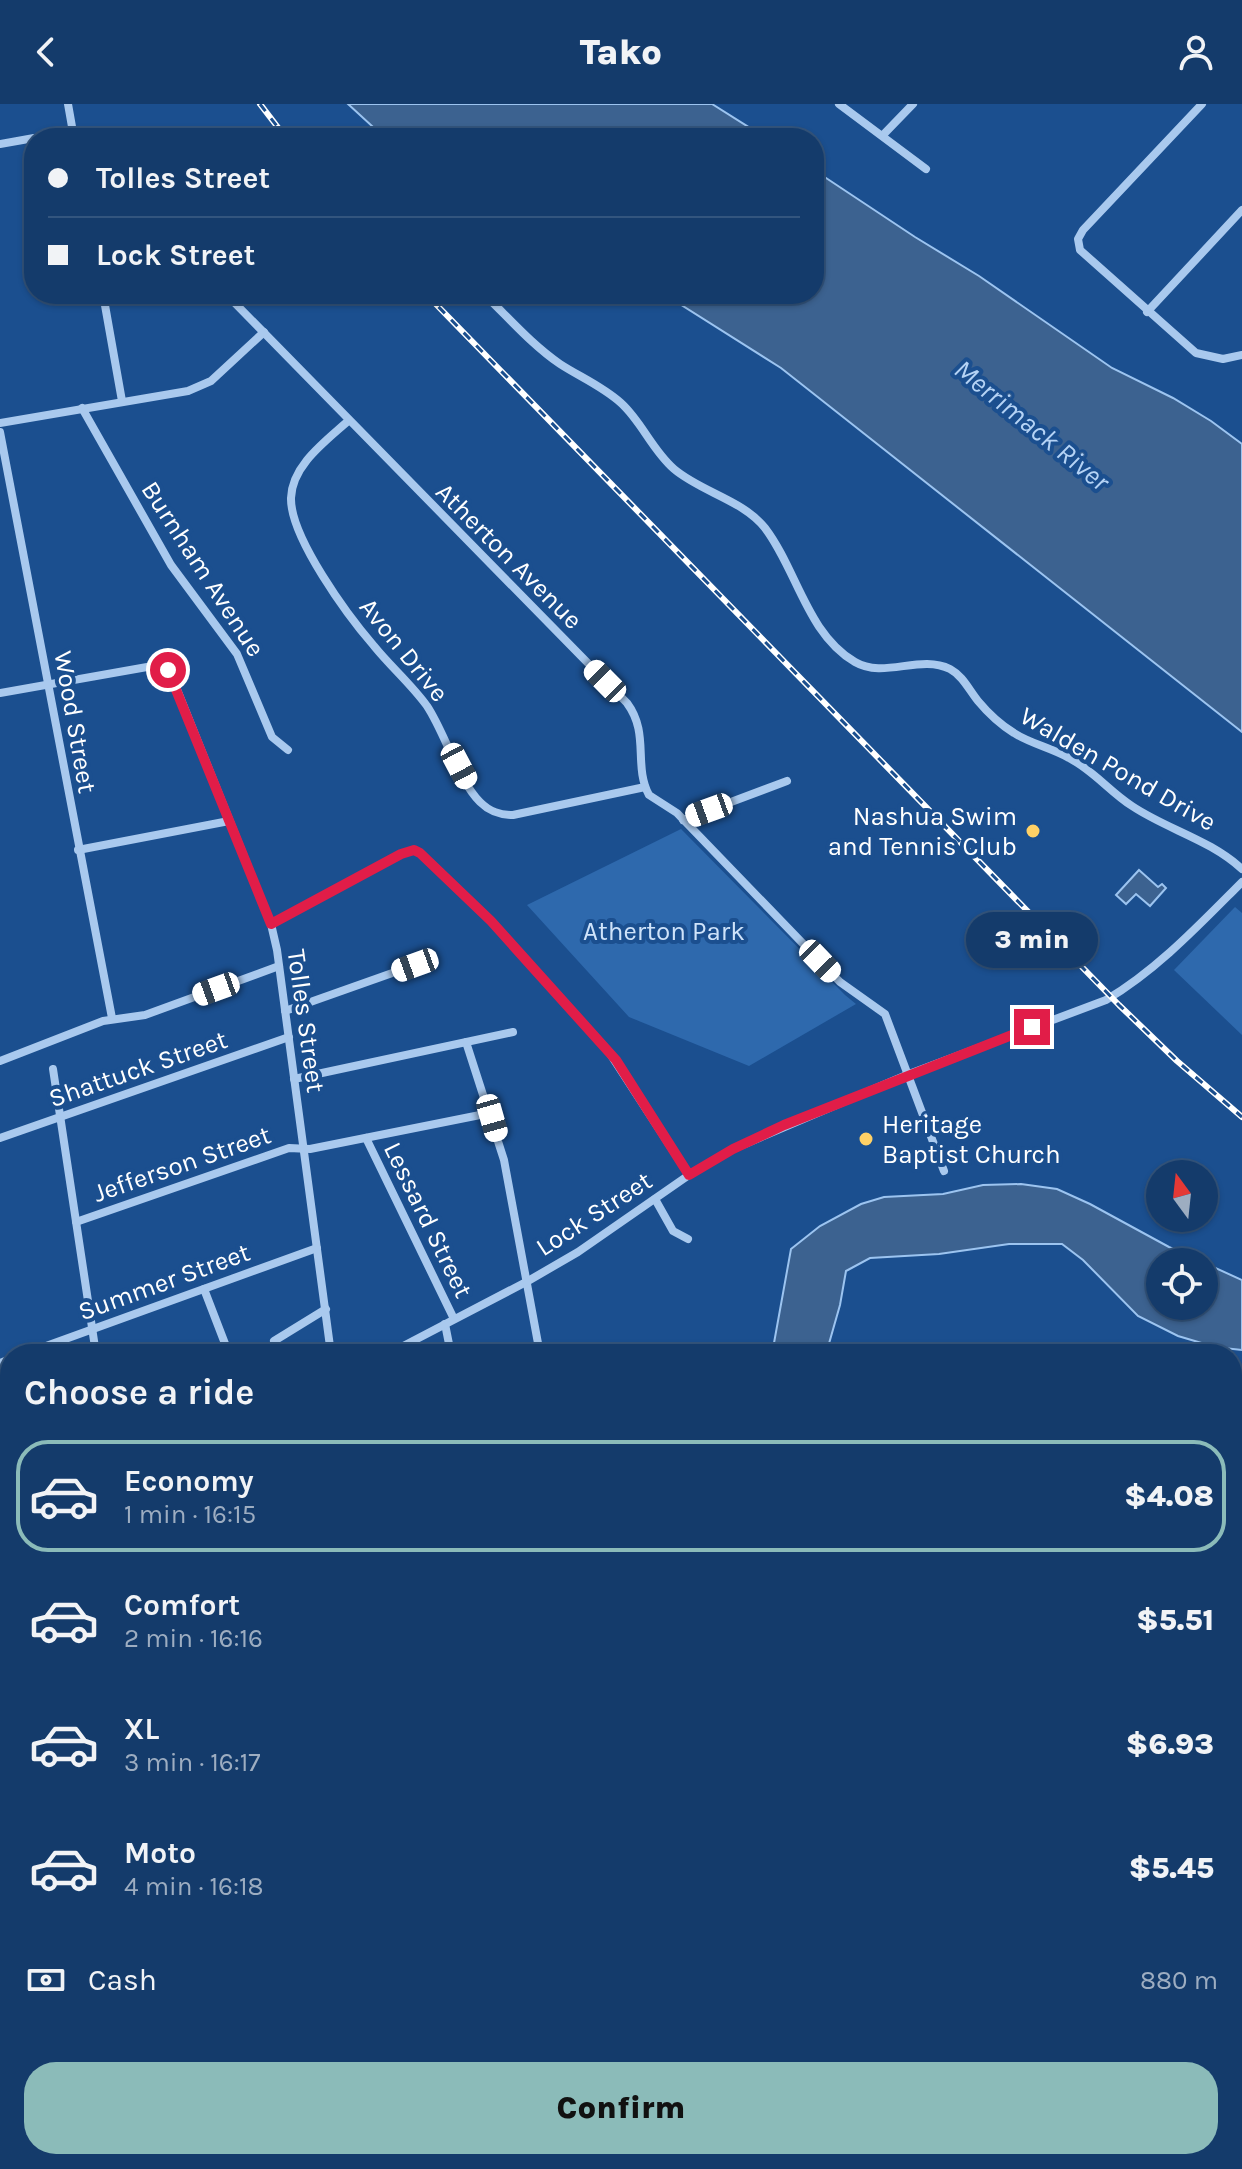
<!DOCTYPE html>
<meta charset="utf-8">
<style>
body{margin:0;font-family:Karla,sans-serif;background:#1d4271;color:#f1f3f6;height:100vh;display:flex;flex-direction:column;font-size:30px;white-space:nowrap}
*{box-sizing:border-box;margin:0}
p{font-size:26px;color:#9dadc1}
.icon{flex:none;width:44px;height:44px;fill:none;stroke:currentColor;stroke-width:2;stroke-linecap:round;stroke-linejoin:round}
.map{position:relative;flex:1;overflow:hidden}
.side{position:absolute;left:0px;top:1240px;width:1242px;height:826px;display:flex;flex-direction:column;background:#143b6b;border-radius:32px 32px 0 0;box-shadow:0 2px 6px #0004,0 0 0 2px #33557e}
.side>*{flex:none}
.top-card{position:absolute;left:24px;top:24px;width:800px;height:176px;border-radius:32px;box-shadow:0 2px 6px #0004,0 0 0 2px #33557e;display:grid;align-content:center;height:176px;padding:0 24px;background:#143b6b}
.needle{width:52px;rotate:345deg}
.fabs{position:absolute;left:1146px;top:1056px;display:grid;gap:16px}
.fabs a{display:grid;place-items:center;width:72px;height:72px;border-radius:50%;background:#143b6b;box-shadow:0 2px 6px #0004,0 0 0 2px #33557e;font-size:40px}
.end{position:absolute;width:36px;height:36px;margin:-18px;border:10px solid #e11d48;background:#fff;box-shadow:0 0 0 4px #fff}
.from{border-radius:50%}
.bubble{position:absolute;height:56px;border-radius:28px;background:#143b6b;box-shadow:0 2px 6px #0004,0 0 0 2px #33557e;font-size:26px;font-weight:800;line-height:56px;text-align:center}
.car{position:absolute;width:24px;height:48px;margin:-24px -12px;border-radius:10px;box-shadow:0 0 6px 2px #0007;background:linear-gradient(#fff 24%,#345 0 40%,#fff 0 76%,#345 0 86%,#fff 0)}
.top-card b{display:flex;align-items:center;gap:28px;height:76px;font-size:30px}
.top-card b+b{border-top:2px solid #33557e}
.top-card i{width:20px;height:20px;background:#f1f3f6}
ul{padding:0;list-style:none}
li{display:flex;align-items:center;gap:24px;height:112px;margin:0 16px 12px;padding:0 8px;border:4px solid transparent;border-radius:32px}
li div{flex:1}
li b{display:block;font-size:30px}
li em{font-style:normal;font-weight:800}
li.current{border-color:#8bbbb9}
li>.icon{width:72px;height:72px;stroke-width:1.5}
h2{padding:0 24px;font-size:36px;line-height:96px}
.pay{display:flex;align-items:center;gap:20px;height:88px;padding:0 24px;font-size:30px}
.pay p{margin-inline-start:auto}
.action{display:flex;gap:16px;margin-top:auto;padding:16px 24px}
.action a{flex:1;height:92px;border-radius:32px;background:#8bbbb9;color:#111;font-size:32px;font-weight:800;line-height:92px;text-align:center}
header{display:flex;justify-content:space-between;align-items:center;height:104px;padding:0 24px;background:#143b6b;font-size:36px;font-weight:800}
.map>svg:first-child{display:block}
.green{fill:#2e69ad}
.water{fill:#3c6290;stroke:#9cc4f0;stroke-width:2;fill-rule:evenodd}
.lines{fill:none;stroke-linecap:round;stroke-linejoin:round}
.minor{stroke:#a9c9ee;stroke-width:8}
.tertiary{stroke:#a9c9ee;stroke-width:10}
.rail-casing{stroke:#fff;stroke-width:6}
.rail{stroke:#1b4f8f;stroke-width:3;stroke-dasharray:9;stroke-linecap:butt}
.route{stroke:#e11d48;stroke-width:10}
.poi-dot{fill:#ffd166;stroke:#1b4f8f;stroke-width:3}
.labels{text-anchor:middle;dominant-baseline:central;stroke-width:8;stroke-linejoin:round;paint-order:stroke}
.street-label{font-size:26px;fill:#fff;stroke:#1b4f8f}
.poi-label{font-size:26px;fill:#fff;stroke:#1b4f8f;text-anchor:end}
.park-label{font-size:26px;fill:#cfe3fa;stroke:#1b4f8f}
.water-label{font-size:28px;font-style:italic;fill:#b5d3f5;stroke:#1b4f8f}
</style>
<header><svg class="icon" aria-label="back" viewBox="0 0 24 24"><path d="M15 5l-7 7 7 7"/></svg>Tako<svg class="icon" aria-label="person" viewBox="0 0 24 24"><circle cx="12" cy="8" r="4"/><path d="M4 21q1-7 8-7t8 7"/></svg></header>
<div class="map">
<svg width="1242" height="2065" viewBox="0 0 1242 2065">
<rect width="100%" height="100%" fill="#1b4f8f"/>
<g class="green">
<path d="M 681,725 L 845,891 L 856,900 L 749,962 L 629,913 L 527,801 Z"/>
<path d="M 1235,803 L 1242,809 L 1242,931 L 1174,866 Z"/>
<path d="M 10,1591 L 10,1724 L 8,1724 L 4,1697 L 0,1694 L 0,1593 Z"/>
<path d="M 10,1947 L 10,1975 L 8,1973 L 2,1976 L 0,1948 Z"/>
<path d="M 10,2035 L 10,2056 L 62,2056 L 42,2065 L 0,2065 L 0,2042 Z"/>
</g>
<g class="water">
<path d="M 348,0 L 712,0 L 766,34 L 385,34 Z"/>
<path d="M 814,66 L 915,133 L 979,172 L 1112,264 L 1173,294 L 1211,317 L 1242,340 L 1242,628 L 781,264 L 664,190 L 814,190 Z"/>
<path d="M 1139,766 L 1158,783 L 1162,780 L 1166,784 L 1150,802 L 1136,790 L 1126,800 L 1116,791 Z"/>
<path d="M 1021,1080 L 1057,1085 L 1090,1100 L 1169,1143 L 1242,1176 L 1242,1246 L 1215,1243 L 1178,1232 L 1138,1212 L 1083,1156 L 1062,1140 L 1009,1140 L 939,1150 L 870,1154 L 846,1167 L 840,1201 L 826,1250 L 772,1250 L 791,1145 L 820,1122 L 861,1100 L 884,1093 L 943,1090 L 983,1081 ZM 1204,1158 L 1204,1202 L 1160,1202 L 1160,1158 Z"/>
<path d="M 10,1825 L 10,1941 L 0,1940 L 0,1827 Z"/>
</g>
<g class="lines">
<g class="minor">
<path d="M 68,0 L 74,34"/>
<path d="M 839,0 L 926,65"/>
<path d="M 1202,0 L 1083,126 L 1078,135 L 1080,146 L 1196,249 L 1223,255 L 1242,251"/>
<path d="M 883,31 L 913,0"/>
<path d="M 35,34 L 73,27"/>
<path d="M 0,40 L 34,34"/>
<path d="M 103,190 L 122,297"/>
<path d="M 226,190 L 627,599 C 650,630 633,661 649,691 L 677,709 L 840,878 L 885,910 L 944,1067"/>
<path d="M 484,190 C 508,213 532,241 560,260 C 580,273 602,282 621,299 C 642,318 652,346 674,365 C 701,388 743,396 765,424 C 797,466 807,530 855,558 C 884,575 920,550 950,565 C 963,572 969,586 978,597 C 988,609 1001,621 1014,629 C 1031,640 1052,644 1069,654 C 1093,666 1110,688 1132,702 C 1168,726 1209,735 1242,765"/>
<path d="M 1147,208 L 1242,106"/>
<path d="M 82,304 L 171,461 L 237,550 L 272,633 L 288,646"/>
<path d="M 348,317 C 326,337 292,361 291,394 C 290,433 348,512 374,542 C 391,563 411,580 427,602 C 445,629 458,676 480,698 C 490,708 500,711 513,711 L 645,683"/>
<path d="M 0,319 L 188,287 L 211,277 L 264,228"/>
<path d="M 0,328 L 112,914"/>
<path d="M 0,589 L 164,560 L 174,578 L 271,820 L 277,846 L 331,1250"/>
<path d="M 683,716 L 787,677"/>
<path d="M 78,746 L 229,717"/>
<path d="M 271,820 L 401,750 L 414,746 L 420,749 L 491,817 L 609,948 L 689,1071"/>
<path d="M 285,907 L 429,856"/>
<path d="M 466,938 L 504,1056 L 540,1250"/>
<path d="M 0,957 L 103,917 L 145,911 L 279,862"/>
<path d="M 53,965 L 96,1250"/>
<path d="M 294,975 L 513,928"/>
<path d="M 0,1034 L 289,933"/>
<path d="M 366,1034 L 454,1215"/>
<path d="M 655,1095 L 673,1127 L 688,1135"/>
<path d="M 76,1118 L 289,1044 L 310,1045 L 490,1009"/>
<path d="M 204,1185 L 229,1250"/>
<path d="M 445,1220 L 451,1250"/>
<path d="M 274,1237 L 326,1205"/>
<path d="M 24,1250 L 317,1144"/>
<path d="M 388,1250 L 528,1177 L 578,1148 L 689,1071 L 733,1045 L 909,970 L 1106,896 C 1157,866 1200,820 1242,778"/>
<path d="M 0,1259 L 10,1255"/>
<path d="M 0,1300 L 10,1324"/>
<path d="M 0,1489 L 10,1483"/>
<path d="M 0,1524 L 9,1584"/>
<path d="M 1232,1665 L 1242,1662"/>
<path d="M 1232,1714 L 1242,1738"/>
<path d="M 1232,1852 L 1242,1840"/>
<path d="M 388,2056 L 391,2065"/>
<path d="M 652,2056 L 659,2065"/>
<path d="M 922,2056 L 924,2065"/>
<path d="M 1023,2056 L 1025,2065"/>
<path d="M 1099,2056 L 1101,2065"/>
<path d="M 1133,2056 L 1135,2065"/>
<path d="M 215,2060 L 227,2056"/>
<path d="M 515,2065 L 541,2056"/>
<path d="M 602,2065 L 614,2056"/>
</g>
<g class="tertiary">
<path d="M 1232,1561 L 1242,1560"/>
<path d="M 0,1775 L 10,1773"/>
<path d="M 772,2056 L 774,2065"/>
</g>
<defs>
<g id="rail">
<path d="M 260,0 L 286,34"/>
<path d="M 426,190 L 1119,901 L 1177,957 L 1242,1013"/>
<path d="M 0,1810 L 10,1808"/>
<path d="M 1232,1842 L 1242,1840"/>
</g>
</defs>
<use href="#rail" class="rail-casing"/>
<use href="#rail" class="rail"/>
</g>
<g class="lines">
<path class="route" d="M 168,566 L 271,820 L 401,750 L 414,746 L 420,749 L 491,817 L 616,956 L 689,1071 L 733,1045 L 784,1021 L 1032,923"/>
</g>
<g class="poi-dot">
<circle cx="1033" cy="727" r="8"/>
<circle cx="866" cy="1035" r="8"/>
</g>
<g class="labels">
<g class="street-label">
<text transform="translate(509 452) rotate(45)">Atherton Avenue</text>
<text transform="translate(203 465) rotate(57)">Burnham Avenue</text>
<text transform="translate(404 546) rotate(51)">Avon Drive</text>
<text transform="translate(75 618) rotate(80)">Wood Street</text>
<text transform="translate(1118 665) rotate(30)">Walden Pond Drive</text>
<text transform="translate(306 917) rotate(82)">Tolles Street</text>
<text transform="translate(138 965) rotate(-19)">Shattuck Street</text>
<text transform="translate(182 1060) rotate(-19)">Jefferson Street</text>
<text transform="translate(594 1110) rotate(-33)">Lock Street</text>
<text transform="translate(428 1116) rotate(64)">Lessard Street</text>
<text transform="translate(164 1178) rotate(-20)">Summer Street</text>
</g>
<g class="poi-label">
<text x="1017" y="712">Nashua Swim<tspan x="1017" dy="30">and Tennis Club</tspan></text>
<text x="882" y="1020" text-anchor="start">Heritage<tspan x="882" dy="30">Baptist Church</tspan></text>
</g>
<g class="park-label">
<text x="664" y="827">Atherton Park</text>
</g>
<g class="water-label">
<text transform="translate(1032 321) rotate(39)">Merrimack River</text>
</g>
</g>
</svg>
<div class="fabs">
<a><svg class="needle" viewBox="-14 -14 28 28"><path d="M0-13l5 13h-10z" fill="#e53935"/><path d="M0 13l5-13h-10z" fill="#9dadc1"/></svg></a>
<a><svg class="icon" aria-label="locate" viewBox="0 0 24 24"><circle cx="12" cy="12" r="6"/><path d="M12 2v4M12 18v4M2 12h4M18 12h4"/></svg></a>
</div>
<i class="end from" style="left:168px;top:566px"></i>
<i class="end" style="left:1032px;top:923px"></i>
<div class="bubble" style="left:966px;top:808px;width:132px">3 min</div>
<i class="car" style="left:605px;top:577px;rotate:315deg"></i>
<i class="car" style="left:459px;top:662px;rotate:152deg"></i>
<i class="car" style="left:709px;top:706px;rotate:250deg"></i>
<i class="car" style="left:820px;top:857px;rotate:136deg"></i>
<i class="car" style="left:415px;top:861px;rotate:250deg"></i>
<i class="car" style="left:216px;top:885px;rotate:250deg"></i>
<i class="car" style="left:492px;top:1014px;rotate:164deg"></i>
<div class="top-card">
<b><i class="from"></i>Tolles Street</b>
<b><i></i>Lock Street</b>
</div>
<section class="side">
<h2>Choose a ride</h2>
<ul>
<li class="current"><svg class="icon" aria-label="car" viewBox="0 0 24 24"><path d="M5 17H2v-5l4-1 3-4h7l3 4 3 1v5h-3M9 17h6M6 11h13"/><circle cx="7" cy="17" r="2"/><circle cx="17" cy="17" r="2"/></svg><div><b>Economy</b><p>1 min · 16:15</p></div><em>$4.08</em></li>
<li><svg class="icon" aria-label="car" viewBox="0 0 24 24"><path d="M5 17H2v-5l4-1 3-4h7l3 4 3 1v5h-3M9 17h6M6 11h13"/><circle cx="7" cy="17" r="2"/><circle cx="17" cy="17" r="2"/></svg><div><b>Comfort</b><p>2 min · 16:16</p></div><em>$5.51</em></li>
<li><svg class="icon" aria-label="car" viewBox="0 0 24 24"><path d="M5 17H2v-5l4-1 3-4h7l3 4 3 1v5h-3M9 17h6M6 11h13"/><circle cx="7" cy="17" r="2"/><circle cx="17" cy="17" r="2"/></svg><div><b>XL</b><p>3 min · 16:17</p></div><em>$6.93</em></li>
<li><svg class="icon" aria-label="car" viewBox="0 0 24 24"><path d="M5 17H2v-5l4-1 3-4h7l3 4 3 1v5h-3M9 17h6M6 11h13"/><circle cx="7" cy="17" r="2"/><circle cx="17" cy="17" r="2"/></svg><div><b>Moto</b><p>4 min · 16:18</p></div><em>$5.45</em></li>
</ul>
<div class="pay"><svg class="icon" aria-label="cash" viewBox="0 0 24 24"><path d="M3 7h18v10H3z"/><circle cx="12" cy="12" r="2"/></svg>Cash<p>880 m</p></div>
<div class="action"><a>Confirm</a></div>
</section>
</div>
